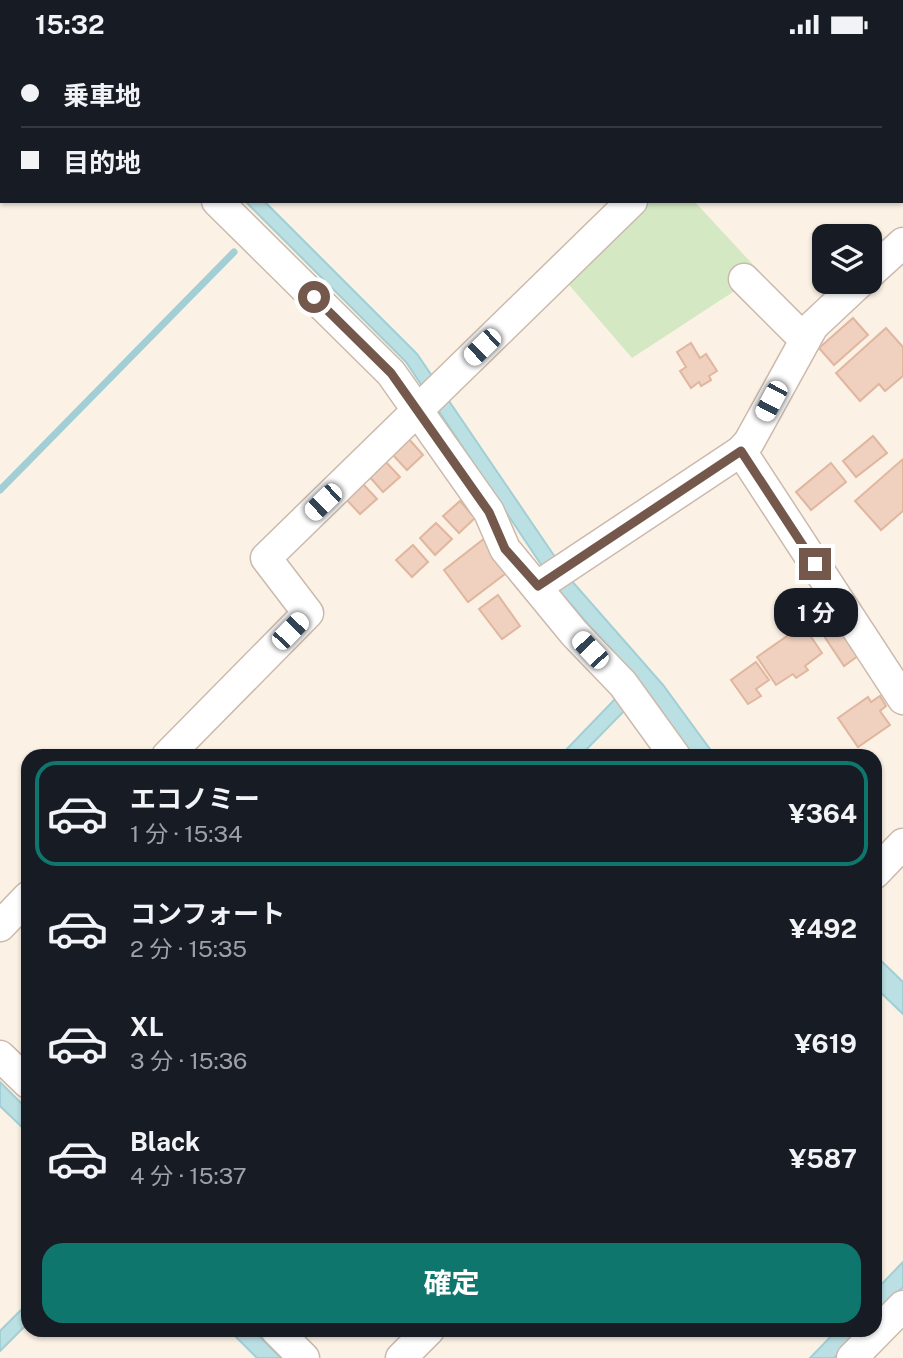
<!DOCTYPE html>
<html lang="ja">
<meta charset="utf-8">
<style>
body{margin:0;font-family:"Public Sans","Noto Sans JP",sans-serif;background:#20242c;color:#f1f3f6;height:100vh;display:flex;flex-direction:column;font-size:26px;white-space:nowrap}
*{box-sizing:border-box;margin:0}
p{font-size:23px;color:#9ea1a6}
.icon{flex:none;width:38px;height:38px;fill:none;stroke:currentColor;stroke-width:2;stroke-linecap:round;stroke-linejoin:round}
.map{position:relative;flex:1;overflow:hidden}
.side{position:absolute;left:21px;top:700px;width:861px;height:588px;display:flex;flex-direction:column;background:#171b24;border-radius:21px;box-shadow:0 2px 5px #0004}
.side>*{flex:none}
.banner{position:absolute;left:0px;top:0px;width:903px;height:154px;box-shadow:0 2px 5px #0004;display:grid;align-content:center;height:154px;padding:0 21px;background:#171b24}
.tools{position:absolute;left:812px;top:175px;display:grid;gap:14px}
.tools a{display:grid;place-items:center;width:70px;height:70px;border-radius:14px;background:#171b24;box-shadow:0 2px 5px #0004;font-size:35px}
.end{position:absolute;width:32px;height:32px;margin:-16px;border:9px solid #73584b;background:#fff;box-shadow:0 0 0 4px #fff}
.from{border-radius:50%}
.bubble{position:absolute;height:49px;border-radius:21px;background:#171b24;box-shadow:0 2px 5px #0004;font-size:23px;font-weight:700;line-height:49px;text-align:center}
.car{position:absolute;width:21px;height:42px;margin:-21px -10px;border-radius:9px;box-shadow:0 0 5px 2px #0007;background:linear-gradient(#fff 24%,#345 0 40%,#fff 0 76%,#345 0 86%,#fff 0)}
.banner b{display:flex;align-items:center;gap:24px;height:66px;font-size:26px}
.banner b+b{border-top:2px solid #363941}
.banner i{width:18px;height:18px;background:#f1f3f6}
ul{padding:12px 0 0;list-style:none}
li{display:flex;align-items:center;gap:21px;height:105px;margin:0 14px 10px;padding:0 7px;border:4px solid transparent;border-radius:21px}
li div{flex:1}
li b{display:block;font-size:26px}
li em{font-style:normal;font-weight:700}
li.active{border-color:#0f766e}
li>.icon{width:63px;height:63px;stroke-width:1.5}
.button{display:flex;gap:14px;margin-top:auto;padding:14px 21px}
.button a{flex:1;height:80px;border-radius:21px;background:#0f766e;color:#fff;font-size:28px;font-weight:700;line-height:80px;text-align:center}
.status{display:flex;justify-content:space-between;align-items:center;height:49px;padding:0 35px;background:#171b24;direction:ltr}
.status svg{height:19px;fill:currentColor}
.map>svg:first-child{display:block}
.green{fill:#d4e8c4}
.water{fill:#bae0e4;stroke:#a1cfd5;stroke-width:2}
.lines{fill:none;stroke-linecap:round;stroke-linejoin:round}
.stream{stroke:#a1cfd5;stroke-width:7}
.building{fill:#f0d0be;stroke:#e1b69f;stroke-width:2}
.minor-casing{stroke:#ccb9ac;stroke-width:33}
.minor{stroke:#fff;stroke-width:30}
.route{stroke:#73584b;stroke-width:9}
</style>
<div class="status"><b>15:32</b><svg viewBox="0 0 49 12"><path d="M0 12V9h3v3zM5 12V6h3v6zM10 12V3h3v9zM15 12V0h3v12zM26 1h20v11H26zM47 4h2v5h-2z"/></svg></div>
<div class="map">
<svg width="903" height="1309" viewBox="0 0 903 1309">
<rect width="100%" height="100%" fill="#fbf2e5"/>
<path class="green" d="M 644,152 L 694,152 L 757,220 L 739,239 L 632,309 L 564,230 Z"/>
<g class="water">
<path d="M 245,152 L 264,152 L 417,305 L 570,530 L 663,636 L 715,707 L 692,707 L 648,645 L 627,659 L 580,707 L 560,707 L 617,648 L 638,633 L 556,538 L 406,313 Z"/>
<path d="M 875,906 L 903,933 L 903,965 L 875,938 Z"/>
<path d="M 0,1033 L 28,1061 L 28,1084 L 0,1057 Z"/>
<path d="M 903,1213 L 903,1238 L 875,1267 L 875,1242 Z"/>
<path d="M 28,1254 L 28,1274 L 0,1302 L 0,1282 Z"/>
<path d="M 229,1281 L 253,1281 L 281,1309 L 257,1309 Z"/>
<path d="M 837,1281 L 861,1281 L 834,1309 L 810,1309 Z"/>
</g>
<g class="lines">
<path class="stream" d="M 0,441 L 234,203"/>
</g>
<g class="building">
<path d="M 853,269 L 868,286 L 834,316 L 819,299 Z"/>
<path d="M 886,279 L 903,298 L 903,327 L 885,342 L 879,335 L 860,352 L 836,324 Z"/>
<path d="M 691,294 L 700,309 L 706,305 L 717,322 L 709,327 L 711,331 L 701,337 L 699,333 L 691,339 L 680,322 L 686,318 L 677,303 Z"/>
<path d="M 873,387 L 887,404 L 856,428 L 843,412 Z"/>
<path d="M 408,389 L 423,406 L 407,421 L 391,404 Z"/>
<path d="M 903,410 L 903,462 L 881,481 L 855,452 Z"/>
<path d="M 384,411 L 400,428 L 383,443 L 368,426 Z"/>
<path d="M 831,414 L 846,433 L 811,461 L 796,443 Z"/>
<path d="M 361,433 L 377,450 L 360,465 L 344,448 Z"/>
<path d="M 460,452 L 475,469 L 459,484 L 443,467 Z"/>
<path d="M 436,474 L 452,490 L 435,506 L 420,489 Z"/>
<path d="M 485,489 L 509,522 L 468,553 L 444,521 Z"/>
<path d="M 413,496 L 428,513 L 412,528 L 396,511 Z"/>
<path d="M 498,546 L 520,577 L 502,590 L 479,560 Z"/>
<path d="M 837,569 L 862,604 L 844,617 L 820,581 Z"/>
<path d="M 803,576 L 822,604 L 805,617 L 808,621 L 796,629 L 793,625 L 776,636 L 757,608 Z"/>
<path d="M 756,613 L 769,631 L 756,640 L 761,647 L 748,655 L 731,631 Z"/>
<path d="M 880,647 L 886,657 L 880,662 L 890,676 L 858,698 L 838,669 L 868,648 L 871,653 Z"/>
</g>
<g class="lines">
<defs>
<g id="minor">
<path d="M 63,0 L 65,2"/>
<path d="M 18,2 L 19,0"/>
<path d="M 786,2 L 788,0"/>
<path d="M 0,20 L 2,18"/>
<path d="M 217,152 L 391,324 L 489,463 L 505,500 L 574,584 L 623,635 L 675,707"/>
<path d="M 870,224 L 903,194"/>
<path d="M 744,230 L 805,291"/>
<path d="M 741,402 L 903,650"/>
<path d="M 538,537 L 741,402 L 749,393 L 813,277 L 860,233"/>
<path d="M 167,707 L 308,564 L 266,509 L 632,152"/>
<path d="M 875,824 L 903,795"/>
<path d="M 0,877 L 28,848"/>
<path d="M 0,1007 L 28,1034"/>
<path d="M 276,1281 L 304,1309"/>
<path d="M 401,1309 L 429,1281"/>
<path d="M 852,1309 L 903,1257"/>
</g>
</defs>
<use href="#minor" class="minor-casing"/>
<use href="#minor" class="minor"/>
</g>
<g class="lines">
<path class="route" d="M 314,248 L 391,324 L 489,463 L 505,500 L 538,537 L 741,402 L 815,515"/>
</g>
</svg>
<div class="tools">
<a><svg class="icon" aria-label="layers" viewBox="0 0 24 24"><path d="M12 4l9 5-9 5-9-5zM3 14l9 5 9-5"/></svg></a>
</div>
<i class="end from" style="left:314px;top:248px"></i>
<i class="end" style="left:815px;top:515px"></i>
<div class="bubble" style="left:774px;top:539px;width:84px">1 分</div>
<i class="car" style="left:482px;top:298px;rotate:226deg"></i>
<i class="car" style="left:771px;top:352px;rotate:208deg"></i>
<i class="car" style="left:323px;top:453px;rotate:226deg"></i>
<i class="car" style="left:290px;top:582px;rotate:44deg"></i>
<i class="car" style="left:590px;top:601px;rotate:317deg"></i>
<div class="banner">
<b><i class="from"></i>乗車地</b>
<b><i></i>目的地</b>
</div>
<section class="side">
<ul>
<li class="active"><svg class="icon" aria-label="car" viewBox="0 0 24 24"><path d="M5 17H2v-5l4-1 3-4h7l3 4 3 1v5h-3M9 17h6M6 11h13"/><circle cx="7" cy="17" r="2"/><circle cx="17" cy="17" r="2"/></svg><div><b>エコノミー</b><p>1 分 · 15:34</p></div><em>¥364</em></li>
<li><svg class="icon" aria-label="car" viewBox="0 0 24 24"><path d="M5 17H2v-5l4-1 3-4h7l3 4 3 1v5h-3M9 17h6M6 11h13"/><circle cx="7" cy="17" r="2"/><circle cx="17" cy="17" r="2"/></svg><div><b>コンフォート</b><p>2 分 · 15:35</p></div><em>¥492</em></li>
<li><svg class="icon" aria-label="car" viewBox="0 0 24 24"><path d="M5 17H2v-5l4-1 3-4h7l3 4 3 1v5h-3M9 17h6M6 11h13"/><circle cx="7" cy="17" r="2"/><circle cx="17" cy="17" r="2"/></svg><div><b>XL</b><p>3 分 · 15:36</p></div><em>¥619</em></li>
<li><svg class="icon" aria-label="car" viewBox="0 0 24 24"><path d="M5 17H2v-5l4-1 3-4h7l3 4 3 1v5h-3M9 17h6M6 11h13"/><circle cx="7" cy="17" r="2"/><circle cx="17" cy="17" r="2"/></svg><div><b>Black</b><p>4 分 · 15:37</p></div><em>¥587</em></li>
</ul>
<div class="button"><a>確定</a></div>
</section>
</div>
